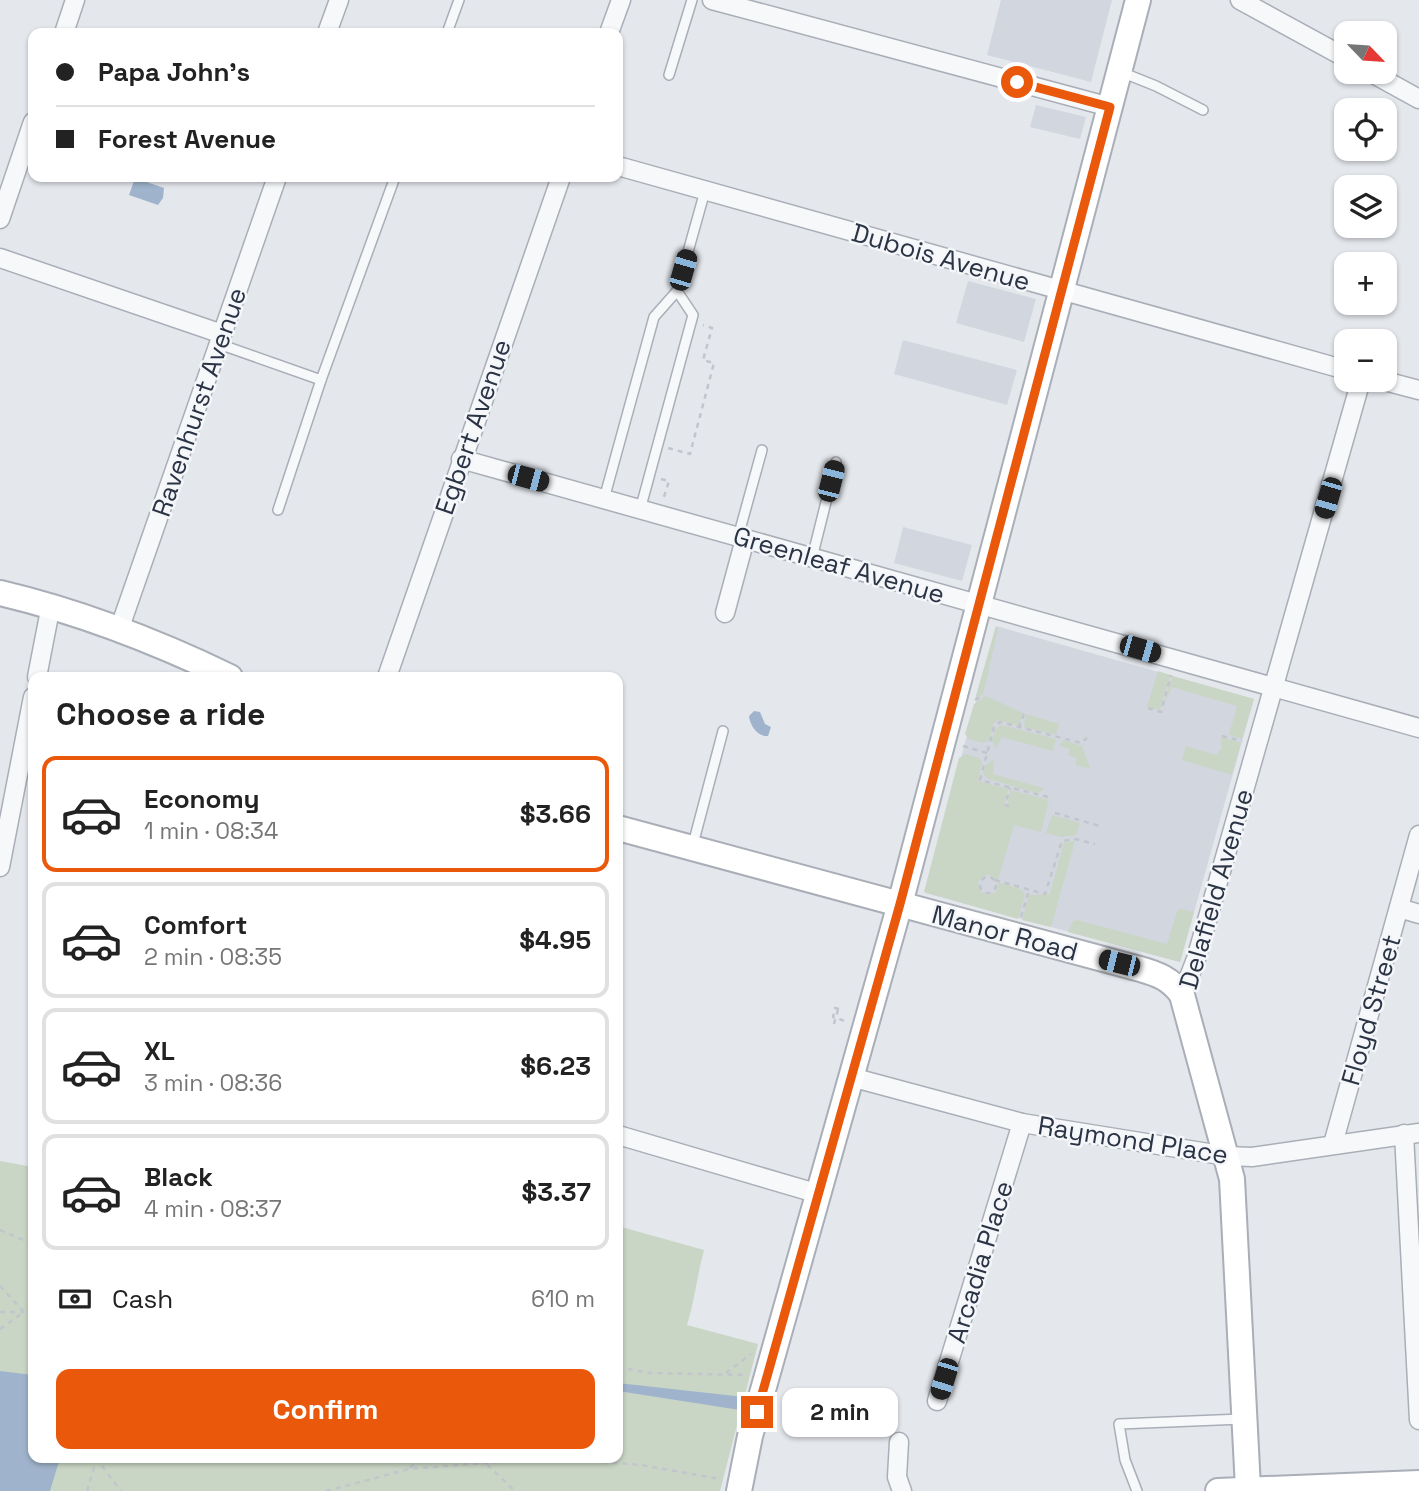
<!DOCTYPE html>
<meta charset="utf-8">
<style>
body{margin:0;font-family:"Space Grotesk",sans-serif;background:#f2f2f2;color:#222;height:100vh;display:flex;flex-direction:column;font-size:26px;white-space:nowrap}
*{box-sizing:border-box;margin:0}
p{font-size:23px;color:#767676}
.icon{flex:none;width:38px;height:38px;fill:none;stroke:currentColor;stroke-width:2;stroke-linecap:round;stroke-linejoin:round}
.map{position:relative;flex:1;overflow:hidden}
.side{position:absolute;left:28px;top:672px;width:595px;height:791px;display:flex;flex-direction:column;background:#fff;border-radius:14px;box-shadow:0 2px 5px #0004}
.side>*{flex:none}
.top-card{position:absolute;left:28px;top:28px;width:595px;height:154px;border-radius:14px;box-shadow:0 2px 5px #0004;display:grid;align-content:center;height:154px;padding:0 28px;background:#fff}
.needle{width:46px;rotate:115deg}
.tools{position:absolute;left:1334px;top:21px;display:grid;gap:14px}
.tools a{display:grid;place-items:center;width:63px;height:63px;border-radius:14px;background:#fff;box-shadow:0 2px 5px #0004;font-size:35px}
.end{position:absolute;width:32px;height:32px;margin:-16px;border:9px solid #ea580c;background:#fff;box-shadow:0 0 0 4px #fff}
.from{border-radius:50%}
.bubble{position:absolute;height:49px;border-radius:14px;background:#fff;box-shadow:0 2px 5px #0004;font-size:23px;font-weight:700;line-height:49px;text-align:center}
.car{position:absolute;width:21px;height:42px;margin:-21px -10px;border-radius:9px;box-shadow:0 0 5px 2px #0007;background:linear-gradient(#222 24%,#8ab4d8 0 40%,#222 0 76%,#8ab4d8 0 86%,#222 0)}
.top-card b{display:flex;align-items:center;gap:24px;height:66px;font-size:26px}
.top-card b+b{border-top:2px solid #e0e0e0}
.top-card i{width:18px;height:18px;background:#222}
ul{padding:0;list-style:none}
li{display:flex;align-items:center;gap:21px;height:116px;margin:0 14px 10px;padding:0 14px;border:4px solid #e0e0e0;border-radius:14px}
li div{flex:1}
li b{display:block;font-size:26px}
li em{font-style:normal;font-weight:700}
li.active{border-color:#ea580c}
li>.icon{width:63px;height:63px;stroke-width:1.5}
h2{padding:0 28px;font-size:32px;line-height:84px}
.pay{display:flex;align-items:center;gap:18px;height:77px;padding:0 28px;font-size:26px}
.pay p{margin-inline-start:auto}
.primary-button{display:flex;gap:14px;margin-top:auto;padding:14px 28px}
.primary-button a{flex:1;height:80px;border-radius:14px;background:#ea580c;color:#fff;font-size:28px;font-weight:700;line-height:80px;text-align:center}
.map>svg:first-child{display:block}
.built{fill:#d2d6de}
.green{fill:#c9d6c5}
.water{fill:#9fb4cc}
.lines{fill:none;stroke-linecap:round;stroke-linejoin:round}
.lane-casing{stroke:#a9aeb7;stroke-width:12}
.street-casing{stroke:#a9aeb7;stroke-width:21}
.secondary-casing{stroke:#a9aeb7;stroke-width:28}
.path{stroke:#c2c5cb;stroke-width:2.5;stroke-dasharray:5 5;stroke-linecap:butt}
.lane{stroke:#f7f8fa;stroke-width:9}
.street{stroke:#f7f8fa;stroke-width:18}
.secondary{stroke:#fff;stroke-width:24}
.route{stroke:#ea580c;stroke-width:9}
.labels{text-anchor:middle;dominant-baseline:central;stroke-width:5;stroke-linejoin:round;paint-order:stroke}
.street-label{font-size:26px;fill:#2b3445;stroke:#f4f6f9}
</style>
<div class="map">
<svg width="1419" height="1491" viewBox="0 0 1419 1491">
<rect width="100%" height="100%" fill="#e4e7ec"/>
<g class="built">
<path d="M 1001,0 L 1112,0 L 1091,82 L 987,55 Z"/>
<path d="M 1036,105 L 1086,117 L 1080,139 L 1030,127 Z"/>
<path d="M 968,281 L 1036,299 L 1024,342 L 956,323 Z"/>
<path d="M 903,340 L 1017,370 L 1007,405 L 894,374 Z"/>
<path d="M 903,527 L 972,545 L 962,581 L 894,563 Z"/>
<path d="M 996,626 L 1254,699 L 1180,962 L 925,893 Z"/>
</g>
<g class="green">
<path d="M 996,626 L 998,629 L 983,694 L 975,699 Z"/>
<path d="M 1158,671 L 1170,675 L 1160,710 L 1147,707 Z"/>
<path d="M 1172,676 L 1254,699 L 1242,739 L 1229,735 L 1237,706 L 1172,687 L 1164,704 Z"/>
<path d="M 986,696 L 1023,713 L 1019,726 L 999,720 L 994,723 L 989,740 L 983,743 L 969,739 L 965,734 L 974,704 Z"/>
<path d="M 1026,714 L 1059,724 L 1056,735 L 1024,727 Z"/>
<path d="M 1001,725 L 1056,739 L 1053,751 L 1002,737 L 996,749 L 992,740 L 995,730 Z"/>
<path d="M 1221,737 L 1241,743 L 1232,775 L 1182,760 L 1186,746 L 1216,755 L 1222,748 Z"/>
<path d="M 1063,740 L 1082,746 L 1090,769 L 1075,765 L 1077,758 L 1068,755 L 1070,749 L 1060,746 Z"/>
<path d="M 966,754 L 979,758 L 982,763 L 978,781 L 1008,789 L 1004,806 L 1009,807 L 1007,804 L 1010,790 L 1049,800 L 1041,832 L 1014,825 L 998,880 L 987,874 L 978,881 L 980,891 L 987,895 L 996,892 L 998,882 L 1020,889 L 1025,894 L 1018,919 L 924,892 L 959,758 Z"/>
<path d="M 994,759 L 993,774 L 1043,788 L 1042,791 L 1037,793 L 988,779 L 983,773 L 986,765 Z"/>
<path d="M 1052,815 L 1080,823 L 1076,835 L 1061,837 L 1046,833 Z"/>
<path d="M 1075,841 L 1051,927 L 1022,920 L 1029,895 L 1050,894 L 1064,842 Z"/>
<path d="M 1181,909 L 1194,912 L 1180,962 L 1068,932 L 1073,921 L 1077,920 L 1167,944 L 1177,912 Z"/>
<path d="M 0,1161 L 33,1167 L 30,1187 L 33,1188 L 33,1458 L 618,1458 L 618,1226 L 704,1250 C 697,1276 695,1299 687,1325 L 758,1344 L 720,1491 L 0,1491 Z"/>
</g>
<g class="water">
<path d="M 135,178 L 164,188 L 163,198 L 158,205 L 129,195 Z"/>
<path d="M 754,711 L 760,712 L 765,724 L 771,727 L 768,736 C 758,737 750,726 749,716 Z"/>
<path d="M 0,1371 L 33,1375 L 33,1458 L 60,1458 L 50,1491 L 0,1491 Z"/>
<path d="M 618,1383 L 744,1397 L 740,1410 L 618,1391 Z"/>
</g>
<g class="lines">
<defs>
<g id="lane">
<path d="M 447,33 L 459,0"/>
<path d="M 1121,72 L 1156,86 L 1203,110"/>
<path d="M 669,75 L 692,0"/>
<path d="M 219,344 L 321,380 L 395,177"/>
<path d="M 604,499 L 654,317 L 677,291 L 705,191"/>
<path d="M 278,510 L 321,380"/>
<path d="M 640,510 L 693,315 L 677,291"/>
<path d="M 738,537 L 762,450"/>
<path d="M 812,558 L 836,462"/>
<path d="M 692,848 L 723,731"/>
<path d="M 1137,1491 L 1125,1460 L 1119,1424 L 1242,1419"/>
</g>
<g id="street">
<path d="M 712,0 L 1110,107"/>
<path d="M 1240,0 L 1346,58"/>
<path d="M 64,33 L 75,0"/>
<path d="M 327,33 L 339,0"/>
<path d="M 609,33 L 621,0"/>
<path d="M 1370,72 L 1419,99"/>
<path d="M 618,166 L 1346,370"/>
<path d="M 0,219 L 33,122"/>
<path d="M 0,258 L 222,334"/>
<path d="M 1381,380 L 1419,390"/>
<path d="M 461,459 L 1419,728"/>
<path d="M 725,613 L 745,539"/>
<path d="M 120,627 L 277,177"/>
<path d="M 37,677 L 51,605"/>
<path d="M 387,677 L 561,177"/>
<path d="M 0,867 L 33,697"/>
<path d="M 1399,908 L 1419,914"/>
<path d="M 1182,995 L 1196,959 L 1361,380"/>
<path d="M 851,1077 L 1022,1123 L 1227,1156 L 1252,1157 L 1419,1133"/>
<path d="M 1404,1134 L 1419,1420"/>
<path d="M 618,1135 L 819,1194"/>
<path d="M 1333,1144 L 1419,835"/>
<path d="M 937,1401 L 1022,1123"/>
<path d="M 899,1442 L 897,1477 L 902,1491"/>
</g>
<g id="secondary">
<path d="M 0,593 C 81,612 155,641 230,677"/>
<path d="M 618,828 L 1140,969 C 1158,974 1171,979 1182,995 L 1232,1179 L 1248,1488"/>
<path d="M 739,1491 L 750,1436 L 900,904 L 1138,0"/>
<path d="M 1218,1491 L 1419,1483"/>
</g>
</defs>
<use href="#lane" class="lane-casing"/>
<use href="#street" class="street-casing"/>
<use href="#secondary" class="secondary-casing"/>
<g class="path">
<path d="M 668,448 L 690,454 L 714,363 L 703,360 L 712,328 L 703,325"/>
<path d="M 661,479 L 669,481 L 664,497"/>
<path d="M 975,700 L 984,695"/>
<path d="M 1148,708 L 1161,712 L 1171,675"/>
<path d="M 1019,728 L 1024,714"/>
<path d="M 1222,736 L 1242,741"/>
<path d="M 963,746 L 987,753"/>
<path d="M 1048,797 L 980,780 L 994,727 L 1000,722 L 1081,743 L 1087,738"/>
<path d="M 1009,806 L 1005,805 L 1010,788"/>
<path d="M 1055,813 L 1100,826"/>
<circle cx="988" cy="885" r="8"/>
<path d="M 995,880 L 1045,894 L 1062,841 L 1075,839 L 1095,844"/>
<path d="M 1021,917 L 1029,890"/>
<path d="M 839,1009 L 835,1008 L 833,1017 L 848,1022"/>
<path d="M 834,1024 L 839,1006"/>
<path d="M 0,1230 L 33,1244"/>
<path d="M 0,1286 L 24,1312 L 33,1315"/>
<path d="M 0,1312 L 24,1312"/>
<path d="M 0,1329 L 24,1312"/>
<path d="M 618,1367 L 650,1373 L 747,1375"/>
<path d="M 726,1373 L 751,1354"/>
<path d="M 96,1458 L 121,1491"/>
<path d="M 480,1458 L 515,1491"/>
<path d="M 410,1468 L 420,1458"/>
<path d="M 87,1491 L 96,1461"/>
<path d="M 326,1491 L 409,1469 L 550,1458 L 641,1465 L 720,1479"/>
</g>
<use href="#lane" class="lane"/>
<use href="#street" class="street"/>
<use href="#secondary" class="secondary"/>
</g>
<g class="lines">
<path class="route" d="M 757,1412 L 900,904 L 1110,107 L 1017,82"/>
</g>
<g class="labels">
<g class="street-label">
<text transform="translate(941 257) rotate(16)">Dubois Avenue</text>
<text transform="translate(199 402) rotate(-71)">Ravenhurst Avenue</text>
<text transform="translate(473 427) rotate(-71)">Egbert Avenue</text>
<text transform="translate(839 565) rotate(16)">Greenleaf Avenue</text>
<text transform="translate(1216 889) rotate(-74)">Delafield Avenue</text>
<text transform="translate(1005 933) rotate(15)">Manor Road</text>
<text transform="translate(1371 1010) rotate(-74)">Floyd Street</text>
<text transform="translate(1133 1140) rotate(9)">Raymond Place</text>
<text transform="translate(980 1262) rotate(-73)">Arcadia Place</text>
</g>
</g>
</svg>
<div class="tools">
<a><svg class="needle" viewBox="-14 -14 28 28"><path d="M0-13l5 13h-10z" fill="#e53935"/><path d="M0 13l5-13h-10z" fill="#767676"/></svg></a>
<a><svg class="icon" aria-label="locate" viewBox="0 0 24 24"><circle cx="12" cy="12" r="6"/><path d="M12 2v4M12 18v4M2 12h4M18 12h4"/></svg></a>
<a><svg class="icon" aria-label="layers" viewBox="0 0 24 24"><path d="M12 4l9 5-9 5-9-5zM3 14l9 5 9-5"/></svg></a>
<a>+</a>
<a>−</a>
</div>
<i class="end from" style="left:1017px;top:82px"></i>
<i class="end" style="left:757px;top:1412px"></i>
<div class="bubble" style="left:782px;top:1388px;width:116px">2 min</div>
<i class="car" style="left:683px;top:270px;rotate:16deg"></i>
<i class="car" style="left:528px;top:478px;rotate:105deg"></i>
<i class="car" style="left:831px;top:481px;rotate:14deg"></i>
<i class="car" style="left:1328px;top:498px;rotate:196deg"></i>
<i class="car" style="left:1140px;top:649px;rotate:106deg"></i>
<i class="car" style="left:1119px;top:963px;rotate:284deg"></i>
<i class="car" style="left:944px;top:1379px;rotate:197deg"></i>
<div class="top-card">
<b><i class="from"></i>Papa John's</b>
<b><i></i>Forest Avenue</b>
</div>
<section class="side">
<h2>Choose a ride</h2>
<ul>
<li class="active"><svg class="icon" aria-label="car" viewBox="0 0 24 24"><path d="M5 17H2v-5l4-1 3-4h7l3 4 3 1v5h-3M9 17h6M6 11h13"/><circle cx="7" cy="17" r="2"/><circle cx="17" cy="17" r="2"/></svg><div><b>Economy</b><p>1 min · 08:34</p></div><em>$3.66</em></li>
<li><svg class="icon" aria-label="car" viewBox="0 0 24 24"><path d="M5 17H2v-5l4-1 3-4h7l3 4 3 1v5h-3M9 17h6M6 11h13"/><circle cx="7" cy="17" r="2"/><circle cx="17" cy="17" r="2"/></svg><div><b>Comfort</b><p>2 min · 08:35</p></div><em>$4.95</em></li>
<li><svg class="icon" aria-label="car" viewBox="0 0 24 24"><path d="M5 17H2v-5l4-1 3-4h7l3 4 3 1v5h-3M9 17h6M6 11h13"/><circle cx="7" cy="17" r="2"/><circle cx="17" cy="17" r="2"/></svg><div><b>XL</b><p>3 min · 08:36</p></div><em>$6.23</em></li>
<li><svg class="icon" aria-label="car" viewBox="0 0 24 24"><path d="M5 17H2v-5l4-1 3-4h7l3 4 3 1v5h-3M9 17h6M6 11h13"/><circle cx="7" cy="17" r="2"/><circle cx="17" cy="17" r="2"/></svg><div><b>Black</b><p>4 min · 08:37</p></div><em>$3.37</em></li>
</ul>
<div class="pay"><svg class="icon" aria-label="cash" viewBox="0 0 24 24"><path d="M3 7h18v10H3z"/><circle cx="12" cy="12" r="2"/></svg>Cash<p>610 m</p></div>
<div class="primary-button"><a>Confirm</a></div>
</section>
</div>
